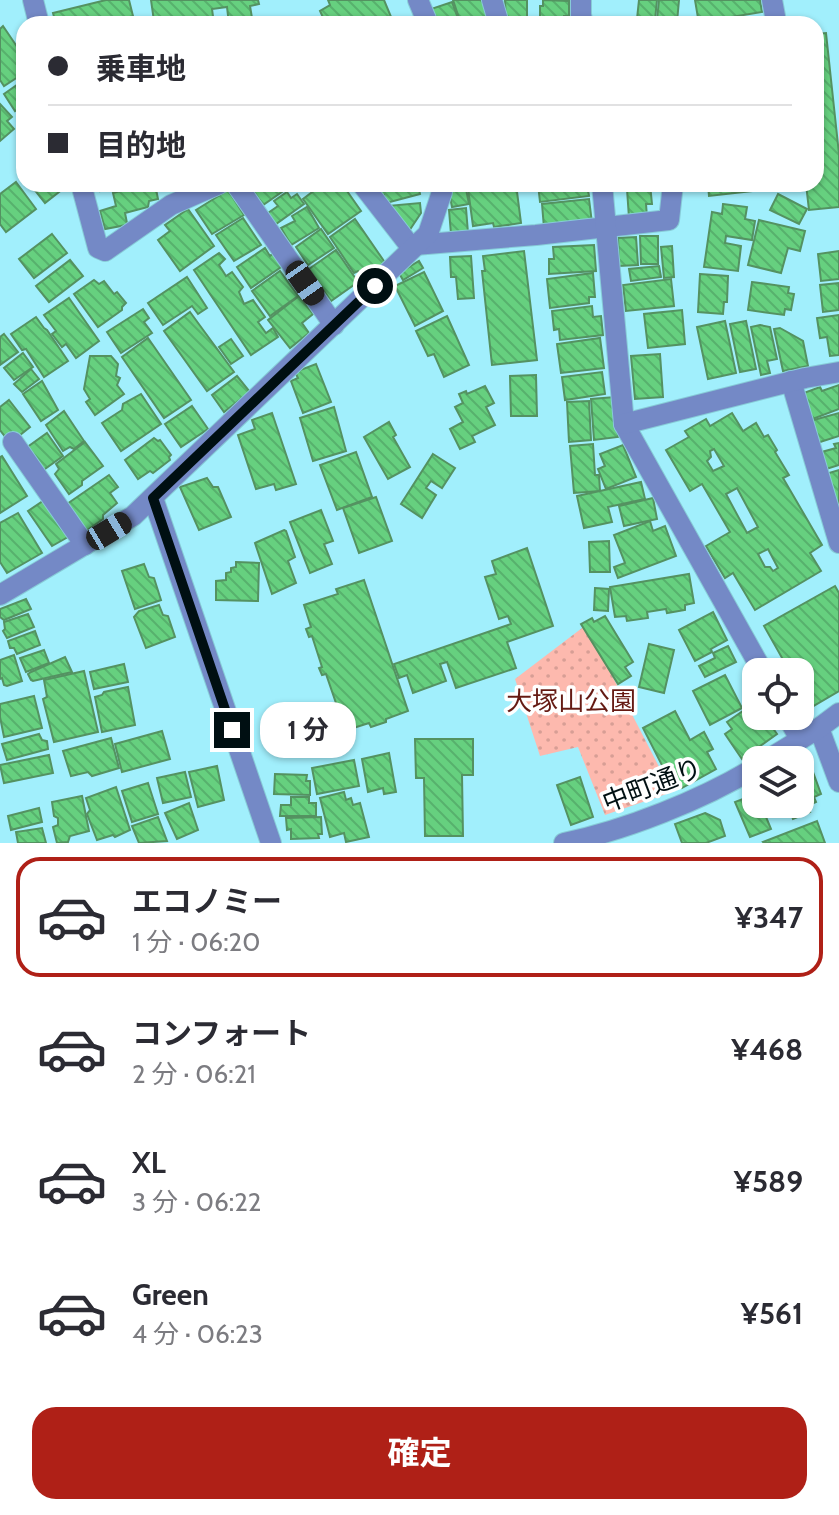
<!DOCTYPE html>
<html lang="ja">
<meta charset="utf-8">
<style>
body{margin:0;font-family:Cabin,"Noto Sans JP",sans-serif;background:#f7f7f7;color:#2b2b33;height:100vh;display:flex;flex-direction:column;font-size:30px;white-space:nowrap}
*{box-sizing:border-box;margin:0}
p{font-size:26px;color:#7c7c81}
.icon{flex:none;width:44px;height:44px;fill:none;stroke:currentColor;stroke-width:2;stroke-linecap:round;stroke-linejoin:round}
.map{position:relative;height:843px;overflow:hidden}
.panel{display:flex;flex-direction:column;background:#fff;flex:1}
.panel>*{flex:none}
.hud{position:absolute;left:16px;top:16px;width:808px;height:176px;border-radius:24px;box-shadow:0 2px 6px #0004;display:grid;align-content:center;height:176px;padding:0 32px;background:#fff}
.tools{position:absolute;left:742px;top:658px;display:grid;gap:16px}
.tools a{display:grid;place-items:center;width:72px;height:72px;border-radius:16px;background:#fff;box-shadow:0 2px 6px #0004;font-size:40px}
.end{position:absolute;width:36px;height:36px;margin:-18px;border:10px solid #000f12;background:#fff;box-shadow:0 0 0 4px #fff}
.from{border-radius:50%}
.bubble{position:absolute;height:56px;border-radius:24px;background:#fff;box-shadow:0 2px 6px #0004;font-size:26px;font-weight:700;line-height:56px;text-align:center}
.car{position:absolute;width:24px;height:48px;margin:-24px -12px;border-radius:10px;box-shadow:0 0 6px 2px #0007;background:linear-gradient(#222 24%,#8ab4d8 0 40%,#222 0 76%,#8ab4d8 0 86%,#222 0)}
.hud b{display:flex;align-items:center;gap:28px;height:76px;font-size:30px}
.hud b+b{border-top:2px solid #e1e1e2}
.hud i{width:20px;height:20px;background:#2b2b33}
ul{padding:14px 0 0;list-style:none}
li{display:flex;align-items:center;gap:24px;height:120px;margin:0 16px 12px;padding:0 16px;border:4px solid transparent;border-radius:24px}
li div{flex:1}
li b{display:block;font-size:30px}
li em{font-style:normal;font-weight:700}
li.active{border-color:#af2017}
li>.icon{width:72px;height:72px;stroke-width:1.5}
.cta{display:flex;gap:16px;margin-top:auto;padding:16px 32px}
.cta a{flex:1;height:92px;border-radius:24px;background:#af2017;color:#fff;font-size:32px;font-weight:700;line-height:92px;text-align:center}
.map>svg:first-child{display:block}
.park{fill:url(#park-dots)}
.building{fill:url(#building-back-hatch);stroke:#549261;stroke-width:2;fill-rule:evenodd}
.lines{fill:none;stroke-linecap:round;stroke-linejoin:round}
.minor-casing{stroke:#87cbd7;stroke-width:22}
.minor{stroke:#7489c6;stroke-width:20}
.route{stroke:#000f12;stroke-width:10}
.labels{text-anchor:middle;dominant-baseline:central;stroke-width:7;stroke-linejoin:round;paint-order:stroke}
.park-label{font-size:26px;fill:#651a13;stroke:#fff}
.street-label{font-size:26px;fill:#000f12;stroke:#fff}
</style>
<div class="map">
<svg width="839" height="843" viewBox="0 0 839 843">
<defs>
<pattern id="park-dots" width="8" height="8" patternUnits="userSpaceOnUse" patternTransform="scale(2)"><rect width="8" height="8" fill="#fdb9ae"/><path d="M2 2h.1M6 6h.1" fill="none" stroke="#d79e95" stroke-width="1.8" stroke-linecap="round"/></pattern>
<pattern id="building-back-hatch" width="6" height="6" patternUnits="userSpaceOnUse" patternTransform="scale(2)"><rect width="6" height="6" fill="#66d07f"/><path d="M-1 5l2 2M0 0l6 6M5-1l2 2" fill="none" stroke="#57b16d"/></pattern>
</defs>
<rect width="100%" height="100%" fill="#a1effc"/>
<path class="park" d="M 586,625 L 672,792 L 605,815 L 578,747 L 540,756 L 515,679 Z"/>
<g class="building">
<path d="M 106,0 L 129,0 L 133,16 L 119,20 L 120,24 L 56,24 L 53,13 Z"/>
<path d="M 151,0 L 258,0 L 259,4 L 250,6 L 253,24 L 229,24 L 227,7 L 212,9 L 214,24 L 146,24 L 146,22 L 154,21 Z"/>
<path d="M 328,0 L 384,0 L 394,24 L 326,24 L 320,11 L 330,5 Z"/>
<path d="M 453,0 L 484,0 L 489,24 L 461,24 Z"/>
<path d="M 505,0 L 527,0 L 527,24 L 506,24 Z"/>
<path d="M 543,0 L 569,1 L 569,16 L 564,16 L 564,22 L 540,23 L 540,6 L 543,6 Z"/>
<path d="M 639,0 L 657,0 L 655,20 L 637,19 Z"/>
<path d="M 659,0 L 679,0 L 677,22 L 657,20 Z"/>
<path d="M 695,0 L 760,0 L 762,12 L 707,21 L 706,17 L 698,18 Z"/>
<path d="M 452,2 L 460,24 L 437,24 L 431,9 Z"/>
<path d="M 3,26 L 24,57 L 24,73 L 4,86 L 0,80 L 0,29 Z"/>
<path d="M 826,33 L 839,154 L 839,207 L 809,210 L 806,184 L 816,184 L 816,34 Z"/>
<path d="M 24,80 L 24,105 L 15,111 L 4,94 Z"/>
<path d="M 0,104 L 12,117 L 7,121 L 14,129 L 0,141 Z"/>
<path d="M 16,182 L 36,209 L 6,232 L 0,224 L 0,194 Z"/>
<path d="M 30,184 L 61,184 L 64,188 L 45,203 Z"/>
<path d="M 99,184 L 137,184 L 138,185 L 100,191 Z"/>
<path d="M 146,184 L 155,184 L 158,199 L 149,201 L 148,207 L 125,213 L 127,223 L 126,225 L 105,229 L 100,211 L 116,206 L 113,193 Z"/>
<path d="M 255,184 L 292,184 L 292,185 L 263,205 L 251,187 Z"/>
<path d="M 323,184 L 328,191 L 339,184 L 342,184 L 361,211 L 328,234 L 303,199 Z"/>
<path d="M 376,184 L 418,184 L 420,194 L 386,203 L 384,195 L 379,197 Z"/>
<path d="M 465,184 L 469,204 L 452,207 L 448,187 Z"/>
<path d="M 506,184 L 516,184 L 521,223 L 494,227 L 493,223 L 473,226 L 468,189 Z"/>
<path d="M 538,184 L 587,184 L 589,196 L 540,202 Z"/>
<path d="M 623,184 L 650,184 L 652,204 L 646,204 L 647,217 L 629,218 L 627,189 L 623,189 Z"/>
<path d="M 708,184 L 803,184 L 804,185 L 709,196 Z"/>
<path d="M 228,190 L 244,215 L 212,234 L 196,210 Z"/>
<path d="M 287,192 L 291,198 L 297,194 L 304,204 L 276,224 L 268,213 L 278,206 L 274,201 Z"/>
<path d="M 778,194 L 807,209 L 799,224 L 770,210 Z"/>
<path d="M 589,199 L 592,223 L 544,228 L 542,204 Z"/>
<path d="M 420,203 L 421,213 L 407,234 L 387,206 Z"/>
<path d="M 723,204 L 747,207 L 745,219 L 755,221 L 752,240 L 726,236 L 725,243 L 741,246 L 738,271 L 704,267 L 712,212 L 722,214 Z"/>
<path d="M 307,207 L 319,228 L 291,245 L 281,228 L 295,221 L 292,216 Z"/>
<path d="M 466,208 L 468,233 L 451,234 L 449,210 Z"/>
<path d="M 188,209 L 214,246 L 180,271 L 158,240 L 170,231 L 165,225 Z"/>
<path d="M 243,218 L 261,245 L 234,261 L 216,235 Z"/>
<path d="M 355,219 L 386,264 L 364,279 L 358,271 L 354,273 L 330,237 Z"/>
<path d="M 759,220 L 805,231 L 800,251 L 788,248 L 781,273 L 748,265 Z"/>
<path d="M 321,229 L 334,248 L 308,265 L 296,247 Z"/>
<path d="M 52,234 L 67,253 L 34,278 L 19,259 Z"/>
<path d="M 640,236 L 658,236 L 658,264 L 641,264 Z"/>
<path d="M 636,237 L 638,265 L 619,266 L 618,238 Z"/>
<path d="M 594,245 L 596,271 L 549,274 L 549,259 L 554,259 L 553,247 Z"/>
<path d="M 672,246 L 674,277 L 664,278 L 661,247 Z"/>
<path d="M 265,248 L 270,256 L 275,252 L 284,265 L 251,288 L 237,267 Z"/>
<path d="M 336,250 L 358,282 L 331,301 L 309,269 Z"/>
<path d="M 524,251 L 537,360 L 492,365 L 482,271 L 485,271 L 483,256 Z"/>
<path d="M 839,251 L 839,279 L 821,281 L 818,254 Z"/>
<path d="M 219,253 L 225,259 L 219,265 L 226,276 L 232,272 L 243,287 L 239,292 L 244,304 L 253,300 L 265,317 L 258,322 L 266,333 L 273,328 L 278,337 L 251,355 L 194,270 Z"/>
<path d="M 471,256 L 474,298 L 458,299 L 456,277 L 451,277 L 450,257 Z"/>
<path d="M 70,260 L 83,276 L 49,302 L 36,286 Z"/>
<path d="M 419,261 L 423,268 L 403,280 L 399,273 Z"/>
<path d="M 659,266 L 661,277 L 631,281 L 629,269 Z"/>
<path d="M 280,271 L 298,296 L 270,316 L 252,291 Z"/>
<path d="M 424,272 L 443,311 L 415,326 L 395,286 Z"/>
<path d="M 593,273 L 595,297 L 589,297 L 589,303 L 550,308 L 547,279 Z"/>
<path d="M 700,274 L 728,276 L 727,302 L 724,302 L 723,314 L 698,312 Z"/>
<path d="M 187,277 L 207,308 L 198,314 L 192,306 L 163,325 L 148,303 Z"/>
<path d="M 671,279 L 674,306 L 626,311 L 623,285 Z"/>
<path d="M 94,280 L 99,284 L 104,281 L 114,294 L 117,292 L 126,303 L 122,307 L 122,310 L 98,327 L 74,294 Z"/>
<path d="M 752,282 L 789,287 L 788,293 L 794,294 L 791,310 L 785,309 L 784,315 L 748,310 Z"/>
<path d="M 839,283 L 839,310 L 823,312 L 820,285 Z"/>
<path d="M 299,296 L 313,314 L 302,323 L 309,333 L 290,348 L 268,320 Z"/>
<path d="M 69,298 L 99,341 L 76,358 L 66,344 L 62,347 L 52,334 L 56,331 L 44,315 Z"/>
<path d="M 592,306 L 593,317 L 601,316 L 603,335 L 560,340 L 559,329 L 554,330 L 552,311 Z"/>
<path d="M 143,309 L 149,318 L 144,322 L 152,333 L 121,353 L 107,332 Z"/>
<path d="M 682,310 L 685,344 L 648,348 L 644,314 Z"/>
<path d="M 190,312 L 234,372 L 207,391 L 164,331 Z"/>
<path d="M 839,315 L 839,355 L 830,356 L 827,337 L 820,338 L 817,318 Z"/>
<path d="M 447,316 L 469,365 L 444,377 L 434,354 L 428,356 L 416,331 Z"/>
<path d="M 36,317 L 44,328 L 47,330 L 68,361 L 44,377 L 26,349 L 22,350 L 11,334 Z"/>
<path d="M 725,321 L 736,373 L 708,379 L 697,327 Z"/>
<path d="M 746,321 L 756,369 L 740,372 L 730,324 Z"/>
<path d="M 760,325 L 770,327 L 777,359 L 767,361 L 770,373 L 761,375 L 751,327 Z"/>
<path d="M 780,328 L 803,341 L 808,366 L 783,371 L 774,329 Z"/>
<path d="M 4,334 L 18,352 L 0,365 L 0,337 Z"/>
<path d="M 148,338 L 191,400 L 164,418 L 122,357 Z"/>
<path d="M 600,338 L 604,368 L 561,373 L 557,344 Z"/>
<path d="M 231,339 L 243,356 L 231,364 L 219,347 Z"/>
<path d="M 23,353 L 33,367 L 14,380 L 4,368 Z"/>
<path d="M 660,354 L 663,397 L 635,399 L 631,356 Z"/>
<path d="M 90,356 L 111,356 L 118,364 L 116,376 L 120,378 L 117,385 L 124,394 L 95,415 L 86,402 L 90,399 L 84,389 Z"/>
<path d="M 316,364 L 331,402 L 303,413 L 291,381 L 298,378 L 295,372 Z"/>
<path d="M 31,369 L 39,379 L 22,392 L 14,384 Z"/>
<path d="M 602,372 L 605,394 L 565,400 L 562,377 Z"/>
<path d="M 536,375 L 537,416 L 511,416 L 510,376 Z"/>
<path d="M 237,376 L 250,392 L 224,412 L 212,395 Z"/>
<path d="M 42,381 L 58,410 L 41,421 L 23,394 Z"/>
<path d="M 839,385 L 839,409 L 810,420 L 801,394 L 820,387 L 822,391 Z"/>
<path d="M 485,386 L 494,403 L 486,407 L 495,425 L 472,436 L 475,442 L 460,449 L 450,429 L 463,422 L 455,407 L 463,403 L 459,394 L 466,391 L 467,394 Z"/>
<path d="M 141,394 L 161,424 L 121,451 L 102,423 L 122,410 L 123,404 Z"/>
<path d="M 615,397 L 618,437 L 594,440 L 591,399 Z"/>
<path d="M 9,400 L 30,427 L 10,443 L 0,430 L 0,407 Z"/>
<path d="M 589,401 L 591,440 L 569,442 L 567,402 Z"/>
<path d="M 192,406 L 208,429 L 181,447 L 165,424 Z"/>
<path d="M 334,407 L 346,451 L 313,461 L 300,418 Z"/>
<path d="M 64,411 L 84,441 L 74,449 L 70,447 L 63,451 L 46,425 Z"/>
<path d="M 272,413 L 296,484 L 276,490 L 274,484 L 256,489 L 238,435 L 255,429 L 252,420 Z"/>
<path d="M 732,413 L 743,431 L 756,423 L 764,437 L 768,435 L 777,450 L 775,452 L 789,475 L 783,478 L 822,545 L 810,553 L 821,571 L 755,610 L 733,573 L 725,578 L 706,546 L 730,532 L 702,484 L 690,491 L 666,450 L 689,437 L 685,431 L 706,419 L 710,426 ZM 714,449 L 724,466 L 713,471 L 707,461 L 711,457 L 710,451 ZM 737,488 L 758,527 L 747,533 L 726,494 ZM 768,549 L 778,568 L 773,571 L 770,567 L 765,567 L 758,554 Z"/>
<path d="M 839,413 L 839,436 L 817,443 L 810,421 Z"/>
<path d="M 389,422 L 396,435 L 393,437 L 410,467 L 388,479 L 364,437 Z"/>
<path d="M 47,433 L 63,456 L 42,471 L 26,448 Z"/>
<path d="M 154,438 L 158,441 L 160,440 L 171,455 L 169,457 L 170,460 L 153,473 L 150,471 L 138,479 L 125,460 Z"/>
<path d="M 85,442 L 103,466 L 82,481 L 82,485 L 69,494 L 55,474 L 59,469 L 56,464 Z"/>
<path d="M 839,443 L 839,465 L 823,470 L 818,453 L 836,448 L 834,444 Z"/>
<path d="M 593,444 L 595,475 L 599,475 L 600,491 L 574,493 L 570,446 Z"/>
<path d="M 623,445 L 636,477 L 606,489 L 598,469 L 605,466 L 600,454 Z"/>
<path d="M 356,452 L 372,497 L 337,510 L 320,465 Z"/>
<path d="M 433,454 L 455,468 L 442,488 L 431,481 L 426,488 L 436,495 L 422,518 L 401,504 Z"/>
<path d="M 2,456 L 27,496 L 0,513 L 0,457 Z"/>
<path d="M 839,470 L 839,514 L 826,474 Z"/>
<path d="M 109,475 L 118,487 L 110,493 L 117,503 L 103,515 L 103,519 L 86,531 L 67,504 Z"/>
<path d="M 207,478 L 213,487 L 218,487 L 231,517 L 199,530 L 180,487 Z"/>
<path d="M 641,482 L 645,499 L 608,507 L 612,522 L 584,528 L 577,496 Z"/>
<path d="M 376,497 L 392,541 L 359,553 L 343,508 Z"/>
<path d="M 653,498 L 657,519 L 624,526 L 619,506 Z"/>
<path d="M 43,501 L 68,537 L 52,546 L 28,511 Z"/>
<path d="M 321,510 L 333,541 L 324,544 L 332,564 L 310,573 L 290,522 Z"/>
<path d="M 18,513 L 42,553 L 7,573 L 0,562 L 0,523 Z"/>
<path d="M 650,521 L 653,531 L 665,526 L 676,556 L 618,578 L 614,567 L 625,563 L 614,535 Z"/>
<path d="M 284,530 L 286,531 L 295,557 L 288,561 L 296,583 L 272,594 L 255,543 Z"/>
<path d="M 609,541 L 610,572 L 590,572 L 589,542 Z"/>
<path d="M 527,548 L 553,626 L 507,642 L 516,668 L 456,688 L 447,662 L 440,664 L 446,681 L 413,693 L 407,675 L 399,678 L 394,664 L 511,624 L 508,616 L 499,619 L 485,577 L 496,574 L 492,561 Z"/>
<path d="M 236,562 L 259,563 L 258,601 L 216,600 L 216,581 L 226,580 L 226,573 L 231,572 L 231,568 L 236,567 Z"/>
<path d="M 144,564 L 149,577 L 154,578 L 161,600 L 135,609 L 122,571 Z"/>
<path d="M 689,574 L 694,603 L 685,605 L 685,610 L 667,613 L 666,609 L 647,612 L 648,618 L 627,621 L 626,616 L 615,617 L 610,587 Z"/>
<path d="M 364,580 L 408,711 L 386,719 L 386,722 L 371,727 L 369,723 L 344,731 L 338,713 L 334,715 L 332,707 L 337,706 L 326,674 L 322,675 L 319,668 L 322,667 L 312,636 L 309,637 L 306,629 L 311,627 L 304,605 L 338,594 L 336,589 Z"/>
<path d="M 835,586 L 839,593 L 839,691 L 810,708 L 800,690 L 800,672 L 790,672 L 764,626 Z"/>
<path d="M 595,588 L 609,589 L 608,611 L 594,610 Z"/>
<path d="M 26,599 L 31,609 L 4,620 L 0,617 L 0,609 Z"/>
<path d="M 159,605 L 163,615 L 168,616 L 175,637 L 146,648 L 134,617 L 139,611 Z"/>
<path d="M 713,612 L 727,640 L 711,649 L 712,652 L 695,661 L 679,630 Z"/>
<path d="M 28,614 L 34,627 L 7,638 L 3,631 L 5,629 L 4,622 Z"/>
<path d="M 605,616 L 633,662 L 625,667 L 631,676 L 618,684 L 581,624 L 592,618 L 594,622 Z"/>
<path d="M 35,631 L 40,645 L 17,654 L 14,648 L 10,648 L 8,641 Z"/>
<path d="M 649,644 L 674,650 L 664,693 L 639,687 Z"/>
<path d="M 728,646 L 736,662 L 705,677 L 699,666 L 715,658 L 713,653 Z"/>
<path d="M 44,650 L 49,663 L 26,672 L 20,658 Z"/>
<path d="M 14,655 L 22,681 L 7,686 L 4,685 L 2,678 L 0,679 L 0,660 Z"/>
<path d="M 65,657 L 72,672 L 33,681 L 31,680 L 28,674 L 31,672 Z"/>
<path d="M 124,664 L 128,682 L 94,689 L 90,672 Z"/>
<path d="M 84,671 L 98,732 L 54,742 L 43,699 L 47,697 L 44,680 Z"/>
<path d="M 725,675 L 742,708 L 710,725 L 693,691 Z"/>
<path d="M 128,687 L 135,725 L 102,732 L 95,697 L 102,695 L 104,692 Z"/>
<path d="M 34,696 L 42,728 L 4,737 L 0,717 L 0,704 Z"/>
<path d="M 756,702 L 756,716 L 764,716 L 777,734 L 742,759 L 725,734 L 732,729 L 727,722 Z"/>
<path d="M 675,711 L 690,740 L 704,732 L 713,749 L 707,752 L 716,769 L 682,788 L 674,775 L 671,776 L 669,771 L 666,773 L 643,728 Z"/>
<path d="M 162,731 L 170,759 L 122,772 L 115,744 Z"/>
<path d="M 39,734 L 42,740 L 47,741 L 48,749 L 7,760 L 2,744 Z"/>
<path d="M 111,738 L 119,768 L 92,776 L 88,772 L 71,776 L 63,751 Z"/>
<path d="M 415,739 L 473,739 L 473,775 L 462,775 L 463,836 L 425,836 L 424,778 L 416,778 Z"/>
<path d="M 389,753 L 396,792 L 384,794 L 383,788 L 368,792 L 362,759 Z"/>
<path d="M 49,755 L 53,773 L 4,783 L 0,765 Z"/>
<path d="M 354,760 L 359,786 L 317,794 L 312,768 Z"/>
<path d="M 217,766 L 224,800 L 198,807 L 189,772 Z"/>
<path d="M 185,772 L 191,797 L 163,803 L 157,778 Z"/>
<path d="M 813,772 L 821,794 L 814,797 L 816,802 L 807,806 L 810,812 L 793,819 L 789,808 L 782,811 L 779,804 L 800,804 L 800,777 Z"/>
<path d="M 275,774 L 307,775 L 306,781 L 310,781 L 310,795 L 274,794 Z"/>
<path d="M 580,777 L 593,817 L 571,825 L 557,785 Z"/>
<path d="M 148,783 L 158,814 L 132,822 L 122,791 Z"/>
<path d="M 116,787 L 130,830 L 115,837 L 113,835 L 97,840 L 87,814 L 90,810 L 86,798 Z"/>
<path d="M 344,792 L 346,800 L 351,798 L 353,805 L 360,803 L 369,837 L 346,842 L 344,833 L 330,837 L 320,798 Z"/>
<path d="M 756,794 L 756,804 L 772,804 L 776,813 L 766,817 L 771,829 L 750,837 L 735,802 Z"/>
<path d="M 82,796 L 89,831 L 70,836 L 68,842 L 57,843 L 53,827 L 58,825 L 58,818 L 54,816 L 52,802 Z"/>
<path d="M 291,797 L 309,797 L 309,803 L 316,803 L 316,816 L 280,816 L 281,805 L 291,805 Z"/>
<path d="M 189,803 L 198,830 L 177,839 L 165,813 Z"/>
<path d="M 39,808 L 42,822 L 11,830 L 8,816 Z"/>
<path d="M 705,813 L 720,820 L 725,836 L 706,843 L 682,843 L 675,824 Z"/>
<path d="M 158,817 L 167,841 L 139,843 L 132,826 Z"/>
<path d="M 321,817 L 322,834 L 318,834 L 319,838 L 291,839 L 291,829 L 287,830 L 286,818 Z"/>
<path d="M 817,821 L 825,843 L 764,843 L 763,842 Z"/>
<path d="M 42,828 L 46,843 L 18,843 L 16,832 Z"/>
</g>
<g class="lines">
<defs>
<g id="minor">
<path d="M 33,0 L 39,24"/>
<path d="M 418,0 L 428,24"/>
<path d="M 492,0 L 499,24"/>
<path d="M 581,0 L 581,15 L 583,24"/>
<path d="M 772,0 L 775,16"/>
<path d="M 81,184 L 98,248 L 105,251 L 171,205 L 219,184"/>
<path d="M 236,184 L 334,325"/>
<path d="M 362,184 L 407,242 L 415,245 L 536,235 L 669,220 L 673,184"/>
<path d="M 602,184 L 624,424 L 763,672"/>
<path d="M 791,381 L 839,543"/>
<path d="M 624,424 L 805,378 L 839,372"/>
<path d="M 13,442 L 85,545"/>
<path d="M 153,498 L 271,843"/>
<path d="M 0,595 L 133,516 L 428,234 L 442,192 L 441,184"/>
<path d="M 787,716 L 800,739"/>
<path d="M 819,728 L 839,782"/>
<path d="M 767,760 L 819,728 L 839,713"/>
<path d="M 564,843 C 626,830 702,800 756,767"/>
</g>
</defs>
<use href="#minor" class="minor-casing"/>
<use href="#minor" class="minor"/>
</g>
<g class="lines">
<path class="route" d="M 232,730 L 153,498 L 375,286"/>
</g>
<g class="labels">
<g class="park-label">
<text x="571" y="701">大塚山公園</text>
</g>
<g class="street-label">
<text transform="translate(652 785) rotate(-21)">中町通り</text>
</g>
</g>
</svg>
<div class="tools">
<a><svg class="icon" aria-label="locate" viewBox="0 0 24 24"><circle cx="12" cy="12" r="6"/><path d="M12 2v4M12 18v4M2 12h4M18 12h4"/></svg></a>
<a><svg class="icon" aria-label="layers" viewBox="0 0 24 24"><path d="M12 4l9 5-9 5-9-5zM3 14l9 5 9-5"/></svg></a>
</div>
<i class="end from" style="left:375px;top:286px"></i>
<i class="end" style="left:232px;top:730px"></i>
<div class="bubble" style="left:260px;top:702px;width:96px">1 分</div>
<i class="car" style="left:305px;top:283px;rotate:145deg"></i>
<i class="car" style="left:109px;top:531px;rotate:59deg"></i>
<div class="hud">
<b><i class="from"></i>乗車地</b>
<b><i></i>目的地</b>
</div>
</div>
<section class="panel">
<ul>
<li class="active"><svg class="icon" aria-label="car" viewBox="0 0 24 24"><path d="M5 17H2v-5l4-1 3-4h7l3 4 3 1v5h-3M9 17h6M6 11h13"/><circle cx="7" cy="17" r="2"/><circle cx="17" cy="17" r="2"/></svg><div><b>エコノミー</b><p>1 分 · 06:20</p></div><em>¥347</em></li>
<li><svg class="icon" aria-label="car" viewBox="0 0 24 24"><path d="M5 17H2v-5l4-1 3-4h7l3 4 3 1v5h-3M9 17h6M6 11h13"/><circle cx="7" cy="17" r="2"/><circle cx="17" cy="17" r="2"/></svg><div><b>コンフォート</b><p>2 分 · 06:21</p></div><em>¥468</em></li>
<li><svg class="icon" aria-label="car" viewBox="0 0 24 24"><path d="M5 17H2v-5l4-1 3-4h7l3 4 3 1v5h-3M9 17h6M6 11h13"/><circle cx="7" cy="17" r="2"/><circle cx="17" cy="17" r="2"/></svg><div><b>XL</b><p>3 分 · 06:22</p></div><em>¥589</em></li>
<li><svg class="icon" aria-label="car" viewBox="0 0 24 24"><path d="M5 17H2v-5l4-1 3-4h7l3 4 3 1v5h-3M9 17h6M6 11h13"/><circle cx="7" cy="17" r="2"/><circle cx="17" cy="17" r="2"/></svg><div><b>Green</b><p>4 分 · 06:23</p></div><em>¥561</em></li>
</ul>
<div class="cta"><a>確定</a></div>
</section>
